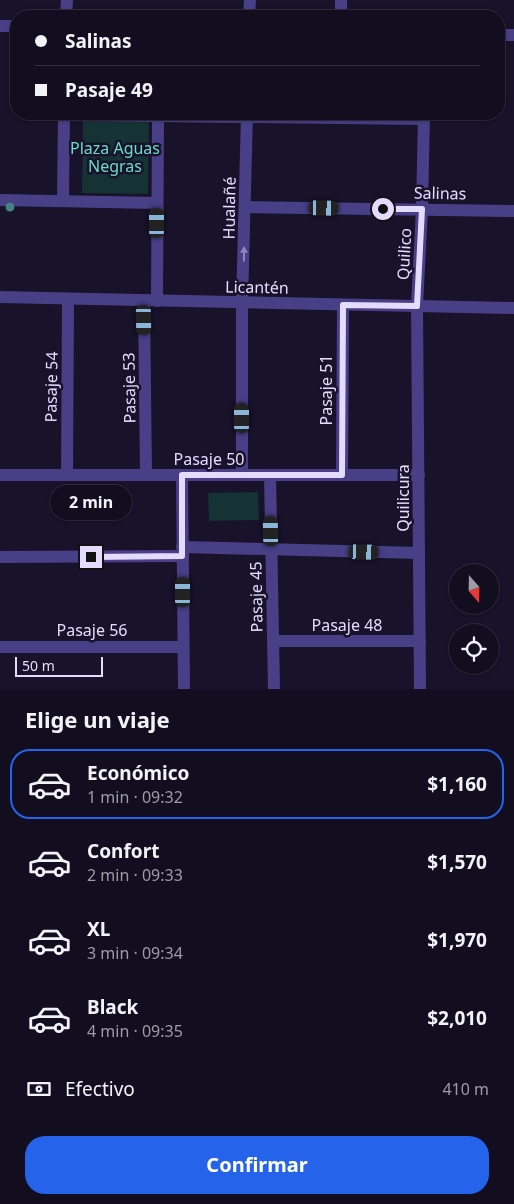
<!DOCTYPE html>
<html lang="es">
<meta charset="utf-8">
<style>
body{margin:0;font-family:"Noto Sans",sans-serif;background:#1f1c2d;color:#f1f3f6;height:100vh;display:flex;flex-direction:column;font-size:19px;white-space:nowrap}
*{box-sizing:border-box;margin:0}
p{font-size:16px;color:#9c9ca5}
.icon{flex:none;width:28px;height:28px;fill:none;stroke:currentColor;stroke-width:2;stroke-linecap:round;stroke-linejoin:round}
.map{position:relative;height:689px;overflow:hidden}
.side{display:flex;flex-direction:column;background:#120e20;flex:1}
.side>*{flex:none}
.hud{position:absolute;left:10px;top:10px;width:495px;height:110px;border-radius:20px;box-shadow:0 1px 4px #0004,0 0 0 1px #312e3e;display:grid;align-content:center;height:110px;padding:0 25px;background:#120e20}
.needle{width:32px;rotate:160deg}
.controls{position:absolute;left:449px;top:564px;display:grid;gap:10px}
.controls a{display:grid;place-items:center;width:50px;height:50px;border-radius:50%;background:#120e20;box-shadow:0 1px 4px #0004,0 0 0 1px #312e3e;font-size:25px}
.scale{position:absolute;left:15px;bottom:12px;width:88px;box-sizing:border-box;padding-left:5px;border:2px solid #e3dcfe;border-top:0;font-size:14px;line-height:18px;white-space:nowrap;color:#e3dcfe;-webkit-text-stroke:4px #18122a;paint-order:stroke}
.end{position:absolute;width:22px;height:22px;margin:-11px;border:6px solid #e3dcfe;background:#111;box-shadow:0 0 0 2px #111}
.from{border-radius:50%}
.bubble{position:absolute;height:35px;border-radius:18px;background:#120e20;box-shadow:0 1px 4px #0004,0 0 0 1px #312e3e;font-size:16px;font-weight:700;line-height:35px;text-align:center}
.car{position:absolute;width:15px;height:30px;margin:-15px -8px;border-radius:6px;box-shadow:0 0 4px 1px #0007;background:linear-gradient(#222 24%,#8ab4d8 0 40%,#222 0 76%,#8ab4d8 0 86%,#222 0)}
.hud b{display:flex;align-items:center;gap:18px;height:48px;font-size:19px}
.hud b+b{border-top:1px solid #312e3e}
.hud i{width:12px;height:12px;background:#f1f3f6}
ul{padding:0;list-style:none}
li{display:flex;align-items:center;gap:15px;height:70px;margin:0 10px 8px;padding:0 15px;border:2px solid transparent;border-radius:20px}
li div{flex:1}
li b{display:block;font-size:19px}
li em{font-style:normal;font-weight:700}
li.current{border-color:#2563eb}
li>.icon{width:45px;height:45px;stroke-width:1.5}
h2{padding:0 25px;font-size:22px;line-height:60px}
.pay{display:flex;align-items:center;gap:12px;height:55px;padding:0 25px;font-size:19px}
.pay p{margin-inline-start:auto}
.primary-button{display:flex;gap:10px;margin-top:auto;padding:10px 25px}
.primary-button a{flex:1;height:58px;border-radius:20px;background:#2563eb;color:#fff;font-size:20px;font-weight:700;line-height:58px;text-align:center}
.map>svg:first-child{display:block}
.green{fill:#153234}
.lines{fill:none;stroke-linecap:round;stroke-linejoin:round}
.street{stroke:#483f87;stroke-width:12}
.tree{fill:#458182}
.oneway{fill:#8e86bd}
.route{stroke:#e3dcfe;stroke-width:6}
.labels{text-anchor:middle;dominant-baseline:central;stroke-width:5;stroke-linejoin:round;paint-order:stroke}
.park-label{font-size:16px;fill:#6adcca;stroke:#18122a}
.street-label{font-size:16px;fill:#e3dcfe;stroke:#18122a}
</style>
<div class="map">
<svg width="514" height="689" viewBox="0 0 514 689">
<rect width="100%" height="100%" fill="#18122a"/>
<g class="green">
<path d="M 83,121 L 149,122 L 148,194 L 82,193 Z"/>
<path d="M 258,492 L 259,520 L 209,521 L 208,493 Z"/>
</g>
<g class="lines">
<g class="street">
<path d="M 66,16 L 67,0"/>
<path d="M 249,16 L 250,0"/>
<path d="M 341,16 L 341,0"/>
<path d="M 0,26 L 16,26"/>
<path d="M 499,35 L 514,35"/>
<path d="M 64,115 L 424,119"/>
<path d="M 0,200 L 157,203"/>
<path d="M 63,201 L 64,114"/>
<path d="M 245,207 L 514,211"/>
<path d="M 0,297 L 514,308"/>
<path d="M 144,301 L 146,475"/>
<path d="M 157,301 L 158,116"/>
<path d="M 0,475 L 419,475"/>
<path d="M 67,475 L 68,299"/>
<path d="M 182,475 L 184,689"/>
<path d="M 242,475 L 242,303 L 247,114"/>
<path d="M 270,475 L 274,689"/>
<path d="M 342,475 L 343,305"/>
<path d="M 182,547 L 419,553"/>
<path d="M 0,557 L 183,556"/>
<path d="M 273,641 L 420,641"/>
<path d="M 0,647 L 183,647"/>
<path d="M 420,689 L 417,306 L 422,209 L 424,114"/>
</g>
</g>
<circle class="tree" cx="10" cy="207" r="4.5"/>
<defs><path id="oneway-solid" d="M-6-.8H1V-3.2L6.5 0L1 3.2V.8H-6Z" transform="scale(1.25)"/></defs>
<use class="oneway" href="#oneway-solid" transform="translate(244 254) rotate(-89)"/>
<g class="lines">
<path class="route" d="M 91,557 L 182,556 L 182,475 L 342,475 L 343,305 L 417,306 L 422,209 L 383,209"/>
</g>
<g class="labels">
<g class="park-label">
<text x="115" y="148">Plaza Aguas<tspan x="115" dy="18">Negras</tspan></text>
</g>
<g class="street-label">
<text transform="translate(440 193) rotate(1)">Salinas</text>
<text transform="translate(229 208) rotate(-89)">Hualañé</text>
<text transform="translate(404 254) rotate(-87)">Quilico</text>
<text transform="translate(257 287) rotate(1)">Licantén</text>
<text transform="translate(51 387) rotate(-89)">Pasaje 54</text>
<text transform="translate(129 388) rotate(-91)">Pasaje 53</text>
<text transform="translate(326 390) rotate(-90)">Pasaje 51</text>
<text x="209" y="459">Pasaje 50</text>
<text transform="translate(403 498) rotate(-90)">Quilicura</text>
<text transform="translate(256 597) rotate(-91)">Pasaje 45</text>
<text x="347" y="625">Pasaje 48</text>
<text x="92" y="630">Pasaje 56</text>
</g>
</g>
</svg>
<div class="controls">
<a><svg class="needle" viewBox="-14 -14 28 28"><path d="M0-13l5 13h-10z" fill="#e53935"/><path d="M0 13l5-13h-10z" fill="#9c9ca5"/></svg></a>
<a><svg class="icon" aria-label="locate" viewBox="0 0 24 24"><circle cx="12" cy="12" r="6"/><path d="M12 2v4M12 18v4M2 12h4M18 12h4"/></svg></a>
</div>
<div class="scale">50 m</div>
<i class="end from" style="left:383px;top:209px"></i>
<i class="end" style="left:91px;top:557px"></i>
<div class="bubble" style="left:50px;top:485px;width:82px">2 min</div>
<i class="car" style="left:324px;top:208px;rotate:91deg"></i>
<i class="car" style="left:157px;top:223px;rotate:0deg"></i>
<i class="car" style="left:144px;top:320px;rotate:179deg"></i>
<i class="car" style="left:242px;top:418px;rotate:0deg"></i>
<i class="car" style="left:271px;top:531px;rotate:359deg"></i>
<i class="car" style="left:364px;top:552px;rotate:92deg"></i>
<i class="car" style="left:183px;top:592px;rotate:0deg"></i>
<div class="hud">
<b><i class="from"></i>Salinas</b>
<b><i></i>Pasaje 49</b>
</div>
</div>
<section class="side">
<h2>Elige un viaje</h2>
<ul>
<li class="current"><svg class="icon" aria-label="car" viewBox="0 0 24 24"><path d="M5 17H2v-5l4-1 3-4h7l3 4 3 1v5h-3M9 17h6M6 11h13"/><circle cx="7" cy="17" r="2"/><circle cx="17" cy="17" r="2"/></svg><div><b>Económico</b><p>1 min · 09:32</p></div><em>$1,160</em></li>
<li><svg class="icon" aria-label="car" viewBox="0 0 24 24"><path d="M5 17H2v-5l4-1 3-4h7l3 4 3 1v5h-3M9 17h6M6 11h13"/><circle cx="7" cy="17" r="2"/><circle cx="17" cy="17" r="2"/></svg><div><b>Confort</b><p>2 min · 09:33</p></div><em>$1,570</em></li>
<li><svg class="icon" aria-label="car" viewBox="0 0 24 24"><path d="M5 17H2v-5l4-1 3-4h7l3 4 3 1v5h-3M9 17h6M6 11h13"/><circle cx="7" cy="17" r="2"/><circle cx="17" cy="17" r="2"/></svg><div><b>XL</b><p>3 min · 09:34</p></div><em>$1,970</em></li>
<li><svg class="icon" aria-label="car" viewBox="0 0 24 24"><path d="M5 17H2v-5l4-1 3-4h7l3 4 3 1v5h-3M9 17h6M6 11h13"/><circle cx="7" cy="17" r="2"/><circle cx="17" cy="17" r="2"/></svg><div><b>Black</b><p>4 min · 09:35</p></div><em>$2,010</em></li>
</ul>
<div class="pay"><svg class="icon" aria-label="cash" viewBox="0 0 24 24"><path d="M3 7h18v10H3z"/><circle cx="12" cy="12" r="2"/></svg>Efectivo<p>410 m</p></div>
<div class="primary-button"><a>Confirmar</a></div>
</section>
